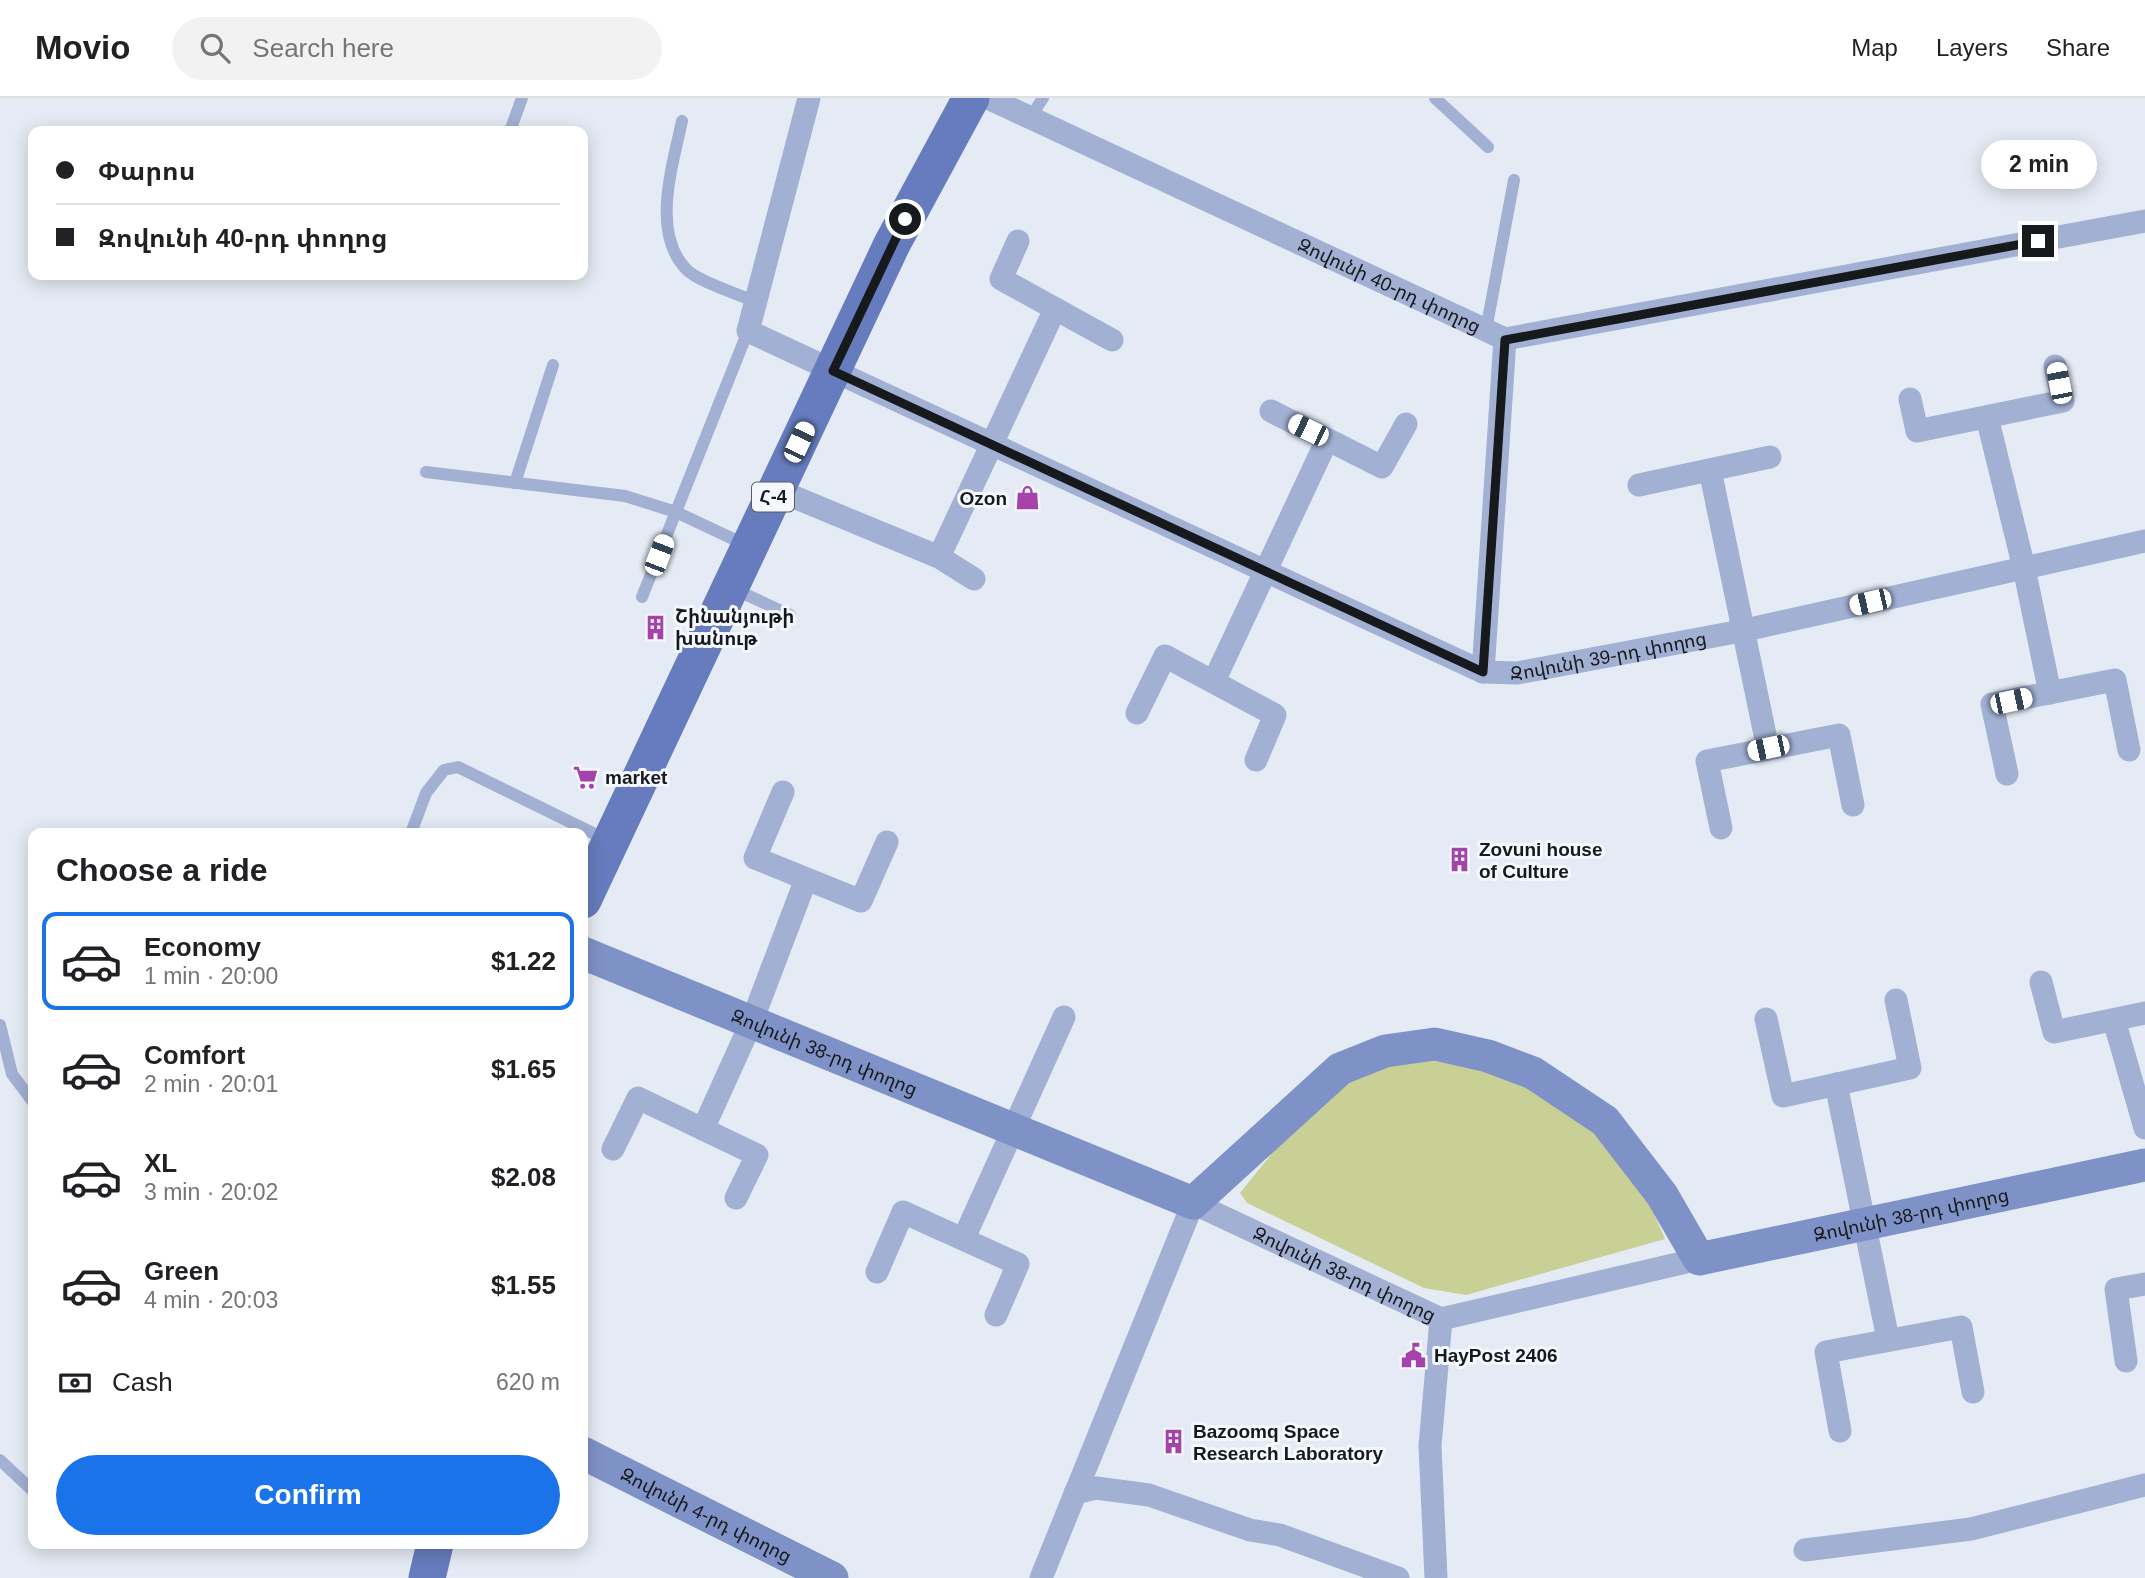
<!DOCTYPE html>
<meta charset="utf-8">
<style>
body{margin:0;font-family:Helvetica,"Noto Sans Armenian",sans-serif;background:#f2f2f2;color:#202124;height:100vh;display:flex;flex-direction:column;font-size:26px;white-space:nowrap}
*{box-sizing:border-box;margin:0}
p{font-size:23px;color:#757577}
.icon{flex:none;width:38px;height:38px;fill:none;stroke:currentColor;stroke-width:2;stroke-linecap:round;stroke-linejoin:round}
.map{position:relative;flex:1;overflow:hidden}
.sheet{position:absolute;left:28px;top:730px;width:560px;height:721px;display:flex;flex-direction:column;background:#fff;border-radius:14px;box-shadow:0 4px 18px #0003}
.sheet>*{flex:none}
.hud{position:absolute;left:28px;top:28px;width:560px;height:154px;border-radius:14px;box-shadow:0 4px 18px #0003;display:grid;align-content:center;height:154px;padding:0 28px;background:#fff}
.end{position:absolute;width:32px;height:32px;margin:-16px;border:9px solid #171a1d;background:#fff;box-shadow:0 0 0 4px #fff}
.from{border-radius:50%}
.bubble{position:absolute;height:49px;border-radius:24px;background:#fff;box-shadow:0 4px 18px #0003;font-size:23px;font-weight:700;line-height:49px;text-align:center}
.car{position:absolute;width:21px;height:42px;margin:-21px -10px;border-radius:9px;box-shadow:0 0 5px 2px #0007;background:linear-gradient(#fff 24%,#345 0 40%,#fff 0 76%,#345 0 86%,#fff 0)}
.hud b{display:flex;align-items:center;gap:24px;height:66px;font-size:26px}
.hud b+b{border-top:2px solid #e0e0e0}
.hud i{width:18px;height:18px;background:#202124}
ul{padding:0;list-style:none}
li{display:flex;align-items:center;gap:21px;height:98px;margin:0 14px 10px;padding:0 14px;border:4px solid transparent;border-radius:14px}
li div{flex:1}
li b{display:block;font-size:26px}
li em{font-style:normal;font-weight:700}
li.current{border-color:#1a73e8}
li>.icon{width:63px;height:63px;stroke-width:1.5}
h2{padding:0 28px;font-size:32px;line-height:84px}
.pay{display:flex;align-items:center;gap:18px;height:77px;padding:0 28px;font-size:26px}
.pay p{margin-inline-start:auto}
.button{display:flex;gap:14px;margin-top:auto;padding:14px 28px}
.button a{flex:1;height:80px;border-radius:42px;background:#1a73e8;color:#fff;font-size:28px;font-weight:700;line-height:80px;text-align:center}
header{display:flex;align-items:center;gap:42px;box-sizing:border-box;height:98px;padding:0 35px;background:#fff;border-bottom:2px solid #e0e0e0}
header strong{font-size:33px}
nav{display:flex;gap:38px;margin-inline-start:auto;font-size:24px}
.search{width:490px;height:63px;background:#f2f2f2;display:flex;align-items:center;gap:18px;box-sizing:border-box;padding:0 24px;border-radius:38px;color:#757577;font-size:26px}
.map>svg:first-child{display:block}
.green{fill:#c9d096}
.lines{fill:none;stroke-linecap:round;stroke-linejoin:round}
.lane{stroke:#a2b0d4;stroke-width:12}
.street{stroke:#a2b0d4;stroke-width:23}
.secondary{stroke:#7f92c8;stroke-width:33}
.primary{stroke:#667cbe;stroke-width:37}
.route{stroke:#171a1d;stroke-width:9}
.labels{text-anchor:middle;dominant-baseline:central;stroke-width:6;stroke-linejoin:round;paint-order:stroke}
.shield{fill:#f4f8fe;stroke:#595d60;stroke-width:2}
.shield-label{font-size:18px;font-weight:bold;fill:#171a1d}
.street-label{font-size:19px;fill:#171a1d;stroke:#f4f8fe}
.poi-label{font-size:19px;font-weight:bold;fill:#171a1d;stroke:#f4f8fe;text-anchor:start}
</style>
<header>
<strong>Movio</strong>
<div class="search"><svg class="icon" aria-label="search" viewBox="0 0 24 24"><circle cx="10" cy="10" r="6"/><path d="M15 15l6 6"/></svg>Search here</div>
<nav><a>Map</a><a>Layers</a><a>Share</a></nav>
</header>
<div class="map">
<svg width="2145" height="1480" viewBox="0 0 2145 1480">
<rect width="100%" height="100%" fill="#e5ebf4"/>
<path class="green" d="M 1418,960 L 1484,968 L 1581,1018 L 1641,1085 L 1665,1141 L 1466,1197 L 1424,1190 L 1247,1105 L 1240,1095 C 1277,1049 1316,997 1371,970 C 1385,964 1404,963 1418,960 Z"/>
<g class="lines">
<g class="lane">
<path d="M 1435,0 L 1488,49"/>
<path d="M 1030,20 L 1043,0"/>
<path d="M 682,23 C 673,67 650,135 687,172 C 699,184 739,196 756,204"/>
<path d="M 510,33 L 522,0"/>
<path d="M 1486,232 L 1514,82"/>
<path d="M 426,374 L 625,398 L 676,414 L 746,447"/>
<path d="M 515,385 L 553,267"/>
<path d="M 734,491 L 790,517"/>
<path d="M 642,499 L 748,233"/>
<path d="M 411,735 L 426,695 L 444,672 L 458,669 L 607,742"/>
<path d="M 0,927 L 12,976 L 33,1004"/>
<path d="M 0,1362 L 33,1393"/>
</g>
<g class="street">
<path id="s1" d="M 809,0 L 748,233 L 1483,574 L 1517,575 L 1741,533 L 2145,443"/>
<path id="s2" d="M 988,0 L 1505,241 L 2145,123"/>
<path d="M 1018,143 L 1001,181 L 1112,242"/>
<path d="M 1910,301 L 1917,333 L 2063,303 L 2055,268"/>
<path d="M 1271,313 L 1382,369 L 1406,326"/>
<path d="M 1987,319 L 2024,470 L 2050,595"/>
<path d="M 1710,372 L 1768,651"/>
<path d="M 1639,387 L 1770,359"/>
<path d="M 777,392 L 939,459 L 974,481"/>
<path d="M 939,459 L 1055,211"/>
<path d="M 1483,574 L 1505,241"/>
<path d="M 1214,583 L 1327,342"/>
<path d="M 1137,615 L 1165,558 L 1275,617 L 1256,662"/>
<path d="M 2007,676 L 1992,606 L 2115,582 L 2129,652"/>
<path d="M 783,694 L 755,760 L 861,803 L 887,744"/>
<path d="M 1721,730 L 1707,663 L 1839,637 L 1853,707"/>
<path d="M 2041,884 L 2054,934 L 2145,915"/>
<path d="M 1766,921 L 1783,998 L 1910,970 L 1896,902"/>
<path d="M 2114,922 L 2145,1030"/>
<path d="M 1836,986 L 1888,1241"/>
<path d="M 703,1031 L 752,923 L 806,781"/>
<path d="M 613,1051 L 638,1000 L 757,1057 L 736,1100"/>
<path d="M 964,1140 L 1064,919"/>
<path d="M 877,1174 L 903,1114 L 1018,1166 L 996,1217"/>
<path d="M 2126,1263 L 2116,1191 L 2145,1186"/>
<path d="M 1840,1333 L 1826,1254 L 1961,1229 L 1973,1294"/>
<path d="M 1075,1395 L 1096,1390 L 1149,1397 L 1250,1432 L 1280,1437 L 1398,1480"/>
<path d="M 1805,1452 L 1971,1431 L 2145,1387"/>
<path id="s3" d="M 1041,1480 L 1193,1105 L 1441,1221 L 1699,1161"/>
<path d="M 1436,1480 L 1430,1348 L 1441,1221"/>
</g>
<g class="secondary">
<path id="s4" d="M 583,855 L 1193,1105 L 1340,971 L 1385,953 L 1435,946 L 1488,958 L 1533,975 L 1605,1023 L 1662,1097 L 1699,1161 L 2145,1067"/>
<path id="s5" d="M 583,1355 L 832,1480"/>
</g>
<g class="primary">
<path d="M 583,802 L 892,146 L 971,0"/>
<path d="M 427,1480 L 435,1446"/>
</g>
</g>
<g class="lines">
<path class="route" d="M 905,121 L 833,273 L 1483,574 L 1505,242 L 2038,143"/>
</g>
<defs>
<symbol id="shop-bare" viewBox="-9 -9 18 18"><path d="M-5-2.5h2.3a2.7 3.5 0 0 1 5.4 0H5L5.5 6h-11ZM-1.5-2.5h3a1.5 2.3 0 0 0-3 0Z" fill="#a543aa" stroke="#f4f8fe" stroke-width="2.5" paint-order="stroke"/></symbol>
<symbol id="building-bare" viewBox="-9 -9 18 18"><path d="M-4-6H4V6H1V3H-1V6H-4ZM-2.5-4.3h1.7v1.8h-1.7ZM.8-4.3h1.7v1.8H.8ZM-2.5-1h1.7V.8h-1.7ZM.8-1h1.7V.8H.8Z" fill="#a543aa" stroke="#f4f8fe" stroke-width="2.5" paint-order="stroke"/></symbol>
<symbol id="supermarket-bare" viewBox="-9 -9 18 18"><path d="M-6-5.5h2.5l.6 2H6L4.5 2H-2.5L-4.4-4H-6ZM-1.5 3.2a1.3 1.3 0 1 0 .1 0ZM3 3.2a1.3 1.3 0 1 0 .1 0Z" fill="#a543aa" stroke="#f4f8fe" stroke-width="2.5" paint-order="stroke"/></symbol>
<symbol id="civic-bare" viewBox="-9 -9 18 18"><path d="M-.6-6.5H3V-4.5H.6V-3L4-1V1h2V6H-6V1h2V-1L-.6-3ZM-1.2 2.5V6h2.4V2.5Z" fill="#a543aa" stroke="#f4f8fe" stroke-width="2.5" paint-order="stroke"/></symbol>
</defs>
<g fill-rule="evenodd">
<use href="#shop-bare" x="1010" y="382" width="35" height="35"/>
<use href="#building-bare" x="638" y="512" width="35" height="35"/>
<use href="#supermarket-bare" x="568" y="662" width="35" height="35"/>
<use href="#building-bare" x="1442" y="744" width="35" height="35"/>
<use href="#civic-bare" x="1396" y="1240" width="35" height="35"/>
<use href="#building-bare" x="1156" y="1326" width="35" height="35"/>
</g>
<g class="labels">
<rect class="shield" x="752" y="384.5" width="42" height="29" rx="5"/>
<g class="shield-label">
<text x="773" y="399">Հ-4</text>
</g>
<g class="street-label">
<text stroke="none"><textPath href="#s2" startOffset="443">Զովունի 40-րդ փողոց</textPath></text>
<text stroke="none"><textPath href="#s1" startOffset="1178">Զովունի 39-րդ փողոց</textPath></text>
<text stroke="none"><textPath href="#s4" startOffset="261">Զովունի 38-րդ փողոց</textPath></text>
<text stroke="none"><textPath href="#s4" startOffset="1530">Զովունի 38-րդ փողոց</textPath></text>
<text stroke="none"><textPath href="#s3" startOffset="572">Զովունի 38-րդ փողոց</textPath></text>
<text stroke="none"><textPath href="#s5" startOffset="138">Զովունի 4-րդ փողոց</textPath></text>
</g>
<g class="poi-label">
<text x="1007" y="400" text-anchor="end">Ozon</text>
<text x="675" y="518">Շինանյութի<tspan x="675" dy="22">խանութ</tspan></text>
<text x="605" y="679">market</text>
<text x="1479" y="751">Zovuni house<tspan x="1479" dy="22">of Culture</tspan></text>
<text x="1434" y="1257">HayPost 2406</text>
<text x="1193" y="1333">Bazoomq Space<tspan x="1193" dy="22">Research Laboratory</tspan></text>
</g>
</g>
</svg>
<i class="end from" style="left:905px;top:121px"></i>
<i class="end" style="left:2038px;top:143px"></i>
<div class="bubble" style="left:1981px;top:42px;width:116px">2 min</div>
<i class="car" style="left:2059px;top:285px;rotate:349deg"></i>
<i class="car" style="left:1308px;top:332px;rotate:296deg"></i>
<i class="car" style="left:799px;top:344px;rotate:25deg"></i>
<i class="car" style="left:659px;top:457px;rotate:21deg"></i>
<i class="car" style="left:1870px;top:504px;rotate:257deg"></i>
<i class="car" style="left:2011px;top:603px;rotate:78deg"></i>
<i class="car" style="left:1768px;top:650px;rotate:258deg"></i>
<div class="hud">
<b><i class="from"></i>Փարոս</b>
<b><i></i>Զովունի 40-րդ փողոց</b>
</div>
<section class="sheet">
<h2>Choose a ride</h2>
<ul>
<li class="current"><svg class="icon" aria-label="car" viewBox="0 0 24 24"><path d="M5 17H2v-5l4-1 3-4h7l3 4 3 1v5h-3M9 17h6M6 11h13"/><circle cx="7" cy="17" r="2"/><circle cx="17" cy="17" r="2"/></svg><div><b>Economy</b><p>1 min · 20:00</p></div><em>$1.22</em></li>
<li><svg class="icon" aria-label="car" viewBox="0 0 24 24"><path d="M5 17H2v-5l4-1 3-4h7l3 4 3 1v5h-3M9 17h6M6 11h13"/><circle cx="7" cy="17" r="2"/><circle cx="17" cy="17" r="2"/></svg><div><b>Comfort</b><p>2 min · 20:01</p></div><em>$1.65</em></li>
<li><svg class="icon" aria-label="car" viewBox="0 0 24 24"><path d="M5 17H2v-5l4-1 3-4h7l3 4 3 1v5h-3M9 17h6M6 11h13"/><circle cx="7" cy="17" r="2"/><circle cx="17" cy="17" r="2"/></svg><div><b>XL</b><p>3 min · 20:02</p></div><em>$2.08</em></li>
<li><svg class="icon" aria-label="car" viewBox="0 0 24 24"><path d="M5 17H2v-5l4-1 3-4h7l3 4 3 1v5h-3M9 17h6M6 11h13"/><circle cx="7" cy="17" r="2"/><circle cx="17" cy="17" r="2"/></svg><div><b>Green</b><p>4 min · 20:03</p></div><em>$1.55</em></li>
</ul>
<div class="pay"><svg class="icon" aria-label="cash" viewBox="0 0 24 24"><path d="M3 7h18v10H3z"/><circle cx="12" cy="12" r="2"/></svg>Cash<p>620 m</p></div>
<div class="button"><a>Confirm</a></div>
</section>
</div>
